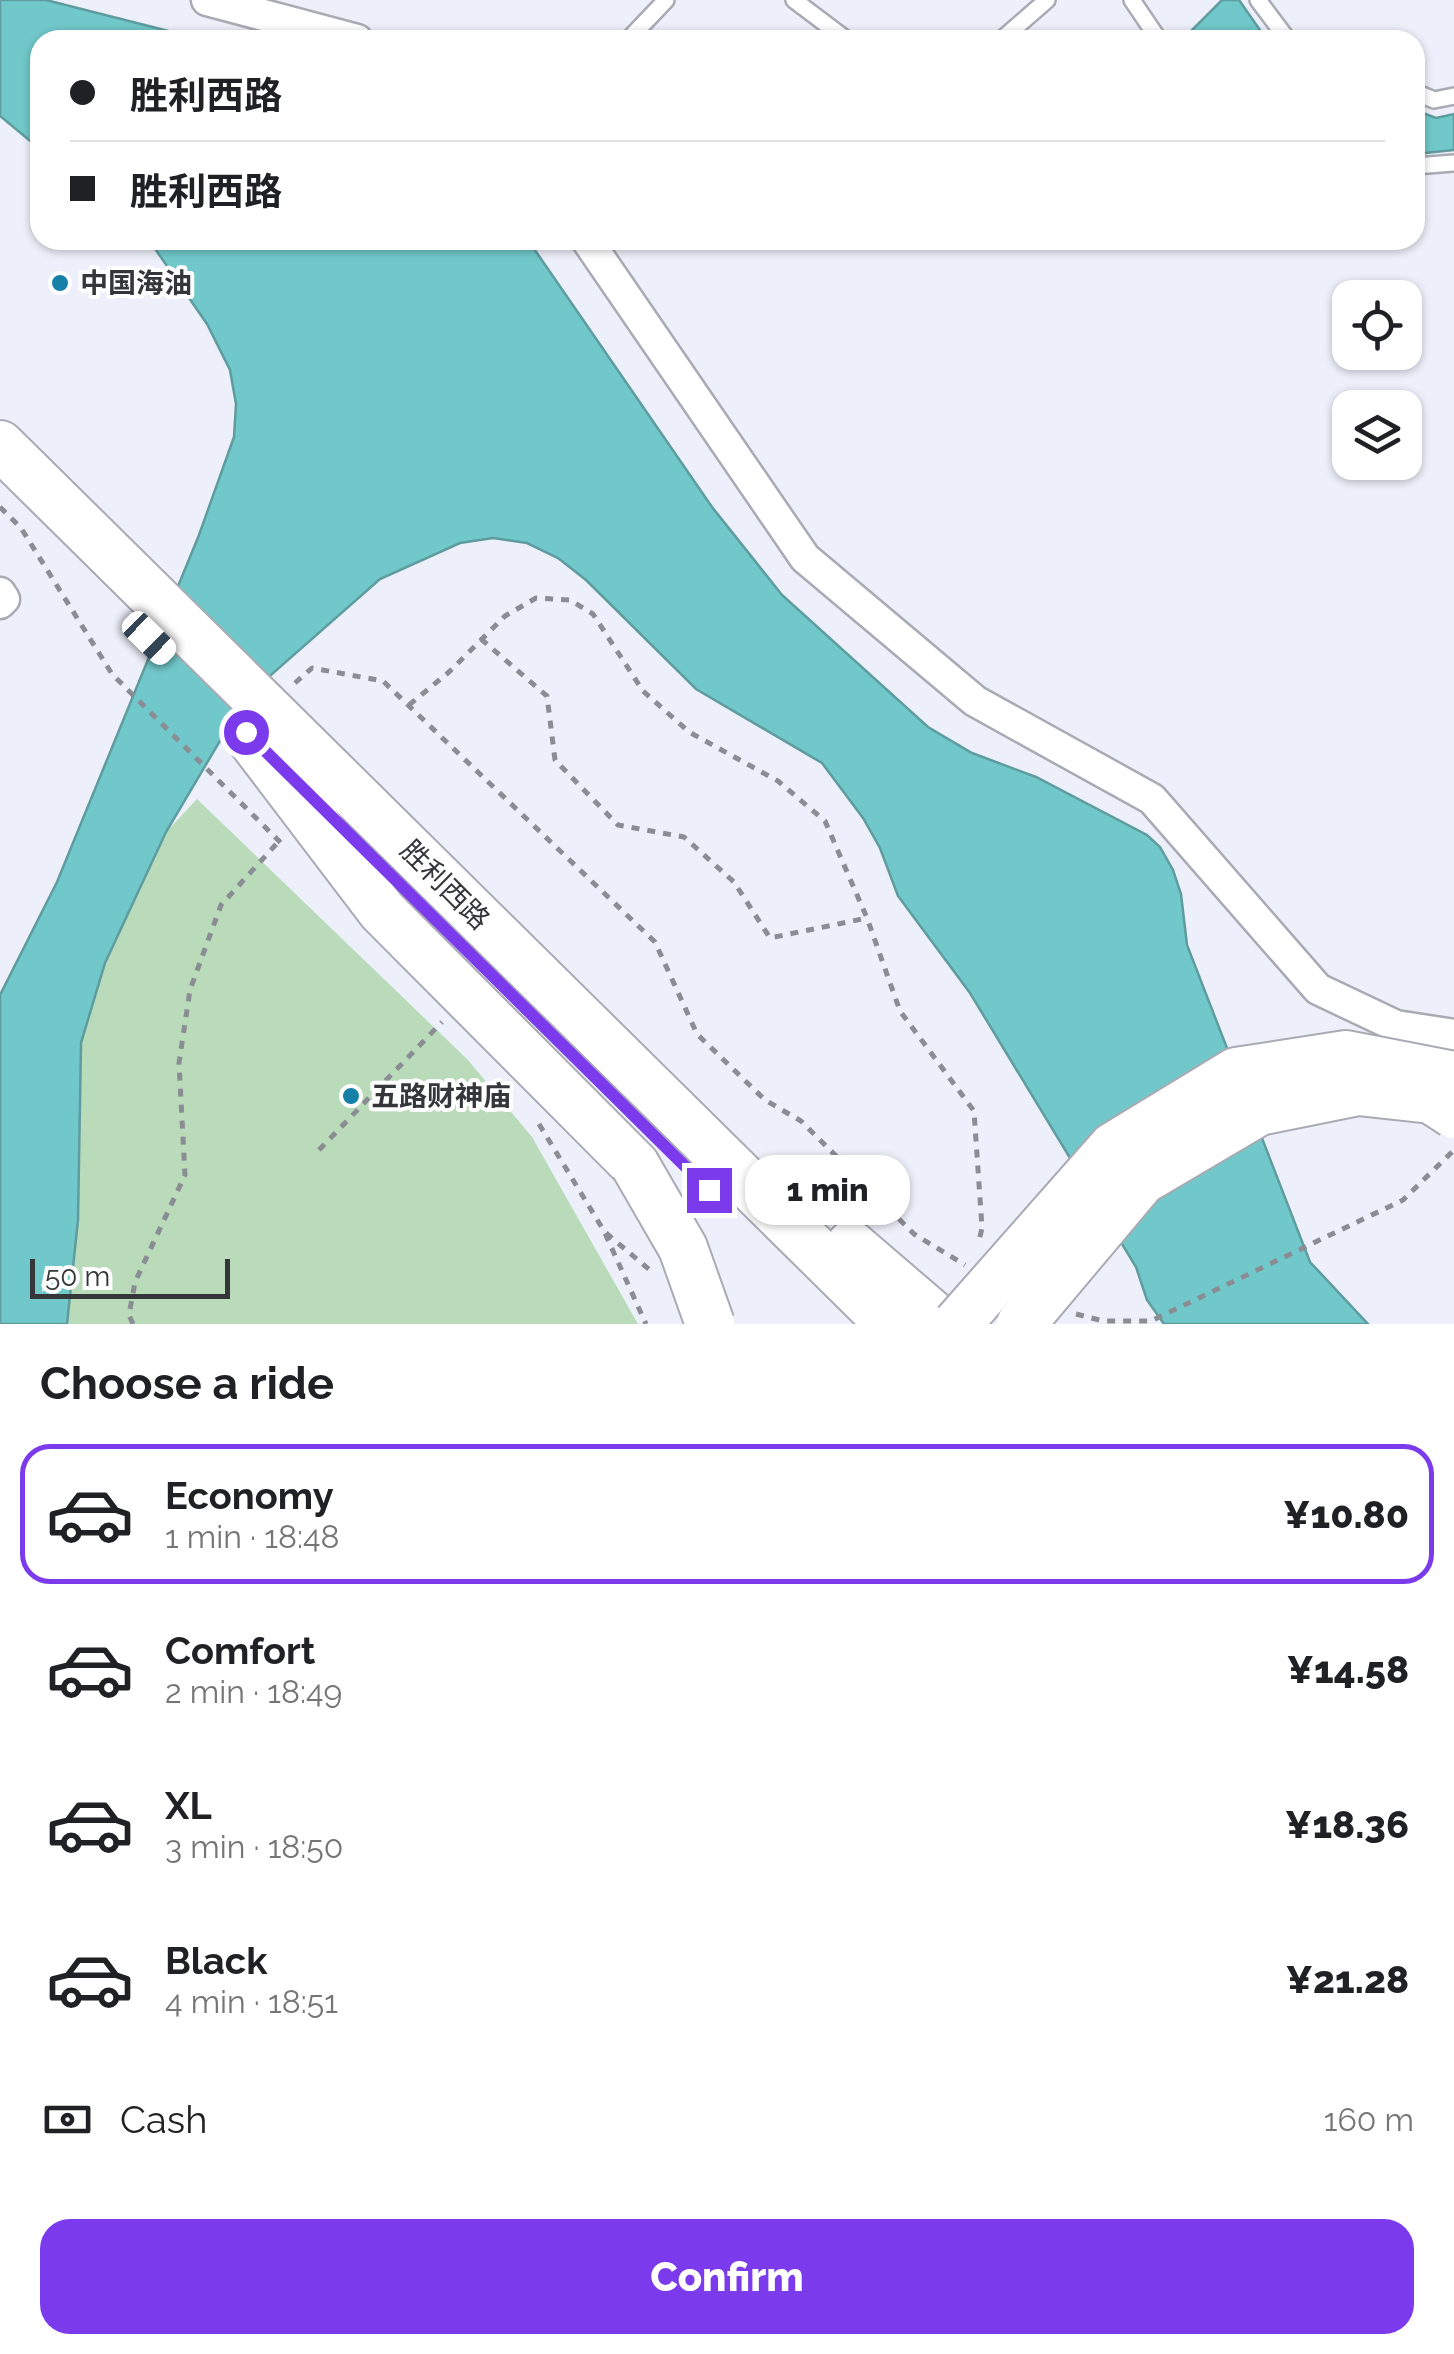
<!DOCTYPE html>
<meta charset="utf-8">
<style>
body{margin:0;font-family:Raleway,"Noto Sans SC",sans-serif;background:#f2f2f2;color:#202124;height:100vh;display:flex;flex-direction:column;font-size:38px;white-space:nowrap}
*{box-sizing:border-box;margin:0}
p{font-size:32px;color:#757577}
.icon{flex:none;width:55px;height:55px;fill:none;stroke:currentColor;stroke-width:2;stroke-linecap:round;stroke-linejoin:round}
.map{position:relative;height:1324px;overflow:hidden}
.panel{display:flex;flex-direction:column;background:#fff;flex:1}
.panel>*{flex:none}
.banner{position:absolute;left:30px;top:30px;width:1395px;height:220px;border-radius:30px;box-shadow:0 2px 8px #0004;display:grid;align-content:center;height:220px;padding:0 40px;background:#fff}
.buttons{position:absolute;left:1332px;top:280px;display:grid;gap:20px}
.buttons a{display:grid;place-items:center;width:90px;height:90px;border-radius:20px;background:#fff;box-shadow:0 2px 8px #0004;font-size:50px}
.scale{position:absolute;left:30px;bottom:25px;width:200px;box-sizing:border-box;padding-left:10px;border:5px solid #35363a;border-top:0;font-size:28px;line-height:35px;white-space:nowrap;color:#35363a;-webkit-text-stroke:8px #fefefe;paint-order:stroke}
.end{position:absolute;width:45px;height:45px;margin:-22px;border:12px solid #7c3aed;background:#fff;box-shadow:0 0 0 5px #fff}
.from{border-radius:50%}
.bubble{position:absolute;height:70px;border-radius:30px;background:#fff;box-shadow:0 2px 8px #0004;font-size:32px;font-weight:800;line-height:70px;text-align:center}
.car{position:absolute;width:30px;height:60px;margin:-30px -15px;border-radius:12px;box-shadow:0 0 8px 2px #0007;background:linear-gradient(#fff 24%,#345 0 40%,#fff 0 76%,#345 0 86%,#fff 0)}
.banner b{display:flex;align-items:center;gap:35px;height:95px;font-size:38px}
.banner b+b{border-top:2px solid #e0e0e0}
.banner i{width:25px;height:25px;background:#202124}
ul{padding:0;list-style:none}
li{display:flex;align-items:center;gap:30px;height:140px;margin:0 20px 15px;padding:0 20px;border:5px solid transparent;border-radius:30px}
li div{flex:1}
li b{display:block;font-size:38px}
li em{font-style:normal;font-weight:800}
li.current{border-color:#7c3aed}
li>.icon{width:90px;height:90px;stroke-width:1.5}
h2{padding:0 40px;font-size:45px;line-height:120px}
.pay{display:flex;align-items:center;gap:25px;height:110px;padding:0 40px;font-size:38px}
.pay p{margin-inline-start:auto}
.action{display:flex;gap:20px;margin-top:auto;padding:20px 40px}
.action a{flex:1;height:115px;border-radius:30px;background:#7c3aed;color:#fff;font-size:40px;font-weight:800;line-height:115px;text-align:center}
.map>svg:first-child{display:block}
.green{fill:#badbb9}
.water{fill:#71c8ca;stroke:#5f9c9f;stroke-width:2.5}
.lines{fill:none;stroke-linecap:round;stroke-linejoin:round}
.lane-casing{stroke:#a8abb4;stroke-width:20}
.street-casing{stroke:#a8abb4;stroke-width:35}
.primary-casing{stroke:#a8abb4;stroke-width:52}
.path{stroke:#8b8d94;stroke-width:5;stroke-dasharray:8 8;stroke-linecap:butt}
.lane{stroke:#fff;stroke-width:15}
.street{stroke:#fff;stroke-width:30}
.primary{stroke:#fff;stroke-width:48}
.primary-bridge-casing{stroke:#a8abb4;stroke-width:52;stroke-linecap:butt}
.primary-bridge{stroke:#fff;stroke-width:48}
.route{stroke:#7c3aed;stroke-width:12}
.poi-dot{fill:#1680a9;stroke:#fefefe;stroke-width:4}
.labels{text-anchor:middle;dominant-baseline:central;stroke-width:8;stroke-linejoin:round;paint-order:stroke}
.poi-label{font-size:28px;font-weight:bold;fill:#35363a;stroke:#fefefe;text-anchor:start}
.street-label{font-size:28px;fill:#35363a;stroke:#fefefe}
</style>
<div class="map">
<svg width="1454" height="1324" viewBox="0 0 1454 1324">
<rect width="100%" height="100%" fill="#edf0fa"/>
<path class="green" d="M 197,799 L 468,1060 L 532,1137 L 638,1324 L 67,1324 L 78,1220 L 81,1043 L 89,1011 L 105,963 L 166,832 Z"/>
<g class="water">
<path d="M 0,0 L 46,0 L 204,40 L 40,40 L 40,149 L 0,116 Z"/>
<path d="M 1222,0 L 1239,0 L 1267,40 L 1182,40 Z"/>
<path d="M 1415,110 L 1436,118 L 1454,114 L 1454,150 L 1415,154 Z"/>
<path d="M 149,240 L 528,240 L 712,507 L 782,595 L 928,727 L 972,753 L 1036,777 L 1147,835 L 1160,847 L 1173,870 L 1181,894 L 1187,945 L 1310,1262 L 1368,1324 L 1164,1324 L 1147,1300 L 1136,1267 L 970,993 L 898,896 L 880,848 L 863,818 L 822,763 L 696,689 L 586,580 L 558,558 L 527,543 L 493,538 L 460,543 L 380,579 L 246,697 L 166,832 L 105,963 L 81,1043 L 78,1220 L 67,1324 L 0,1324 L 0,995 L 57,882 L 199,535 L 234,437 L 236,404 L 230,370 L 207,324 Z"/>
</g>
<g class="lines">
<defs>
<g id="lane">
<path d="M 794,0 L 847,40"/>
<path d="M 1132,0 L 1159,40"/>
<path d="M 1258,0 L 1288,40"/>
<path d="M 628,40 L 666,0"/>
<path d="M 1001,40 L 1047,0"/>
<path d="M 1415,92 L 1434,100 L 1454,96"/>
<path d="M 1415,166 L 1454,163"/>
</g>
<g id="street">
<path d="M 207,0 L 357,40"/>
<path d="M 587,240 L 805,558 L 975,701 L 1152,799 L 1318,989 L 1396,1026 L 1454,1035"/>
<path d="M 0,593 L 4,599 L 0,603"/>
</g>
<g id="primary">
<path d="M 0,445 L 890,1324"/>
<path d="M 246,732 L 382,911 L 635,1165"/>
<path d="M 851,1245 L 943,1324"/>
</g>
</defs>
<use href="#lane" class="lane-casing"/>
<use href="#street" class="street-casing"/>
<use href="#primary" class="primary-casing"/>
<g class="path">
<path d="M 0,507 L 21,528 L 112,674 L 282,844"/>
<path d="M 481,639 L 547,696 L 555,760 L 618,825 L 684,837 L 734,882 L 770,938 L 867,918"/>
<path d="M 295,683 L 312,668 L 383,681 L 655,942 L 697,1034 L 765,1100 L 801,1121 L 914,1234 L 965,1265"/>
<path d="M 409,705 L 449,672 L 505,616 L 536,598 L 570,600 L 593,614 L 643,691 L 689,732 L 778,781 L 825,821 L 867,918 L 900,1011 L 974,1111 L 982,1228 L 979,1241"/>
<path d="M 539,1124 L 604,1231 L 646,1324"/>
<path d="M 319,1150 L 442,1022"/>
<path d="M 606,1233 L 651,1271"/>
<path d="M 1076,1314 L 1103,1321 L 1151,1321 L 1403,1200 L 1454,1150"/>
<path d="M 133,1324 L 129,1315 L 135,1282 L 185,1175 L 179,1063 L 190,990 L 221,905 L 279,841"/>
</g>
<use href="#lane" class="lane"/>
<use href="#street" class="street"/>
<use href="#primary" class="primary"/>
<defs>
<g id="primary-bridge">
<path d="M 635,1165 L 683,1248 L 710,1324"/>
<path d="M 957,1324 L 1113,1147 L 1236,1072 L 1346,1055 L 1454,1076"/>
<path d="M 1021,1324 L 1142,1180 L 1259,1111 L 1358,1091 L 1431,1099 L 1454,1114"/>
</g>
</defs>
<use href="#primary-bridge" class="primary-bridge-casing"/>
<use href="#primary-bridge" class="primary-bridge"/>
</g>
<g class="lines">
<path class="route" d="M 246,732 L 709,1190"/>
</g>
<g class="poi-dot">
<circle cx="60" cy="283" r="10"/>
<circle cx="351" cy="1096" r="10"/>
</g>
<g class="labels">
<g class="poi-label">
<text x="80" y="283">中国海油</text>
<text x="371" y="1096">五路财神庙</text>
</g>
<g class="street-label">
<text transform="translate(445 885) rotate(45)">胜利西路</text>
</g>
</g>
</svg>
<div class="buttons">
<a><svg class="icon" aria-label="locate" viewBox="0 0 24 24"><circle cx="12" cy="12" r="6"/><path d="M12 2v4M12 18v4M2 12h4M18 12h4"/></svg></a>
<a><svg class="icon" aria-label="layers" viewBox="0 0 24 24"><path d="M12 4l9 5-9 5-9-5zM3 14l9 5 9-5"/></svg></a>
</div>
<div class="scale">50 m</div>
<i class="end from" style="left:246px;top:732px"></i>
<i class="end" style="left:709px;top:1190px"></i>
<div class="bubble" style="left:745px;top:1155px;width:165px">1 min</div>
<i class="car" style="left:149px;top:638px;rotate:134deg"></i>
<div class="banner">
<b><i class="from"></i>胜利西路</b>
<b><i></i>胜利西路</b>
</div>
</div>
<section class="panel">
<h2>Choose a ride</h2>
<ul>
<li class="current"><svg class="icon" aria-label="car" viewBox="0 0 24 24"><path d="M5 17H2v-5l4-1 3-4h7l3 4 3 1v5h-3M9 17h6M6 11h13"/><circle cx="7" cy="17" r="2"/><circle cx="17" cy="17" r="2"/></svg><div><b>Economy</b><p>1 min · 18:48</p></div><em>¥10.80</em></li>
<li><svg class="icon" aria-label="car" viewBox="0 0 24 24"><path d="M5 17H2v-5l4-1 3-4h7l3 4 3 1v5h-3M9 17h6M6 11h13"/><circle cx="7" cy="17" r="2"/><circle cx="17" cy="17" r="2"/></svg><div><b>Comfort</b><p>2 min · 18:49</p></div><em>¥14.58</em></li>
<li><svg class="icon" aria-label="car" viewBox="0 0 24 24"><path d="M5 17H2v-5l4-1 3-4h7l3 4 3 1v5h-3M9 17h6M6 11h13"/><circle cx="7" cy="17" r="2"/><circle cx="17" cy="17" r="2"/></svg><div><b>XL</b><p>3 min · 18:50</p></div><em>¥18.36</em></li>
<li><svg class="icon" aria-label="car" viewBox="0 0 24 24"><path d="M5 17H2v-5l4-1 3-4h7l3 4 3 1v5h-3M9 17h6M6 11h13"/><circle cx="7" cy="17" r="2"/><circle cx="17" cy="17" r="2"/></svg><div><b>Black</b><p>4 min · 18:51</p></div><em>¥21.28</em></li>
</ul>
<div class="pay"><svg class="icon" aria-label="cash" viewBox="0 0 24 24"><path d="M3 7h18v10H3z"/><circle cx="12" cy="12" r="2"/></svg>Cash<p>160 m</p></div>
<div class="action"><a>Confirm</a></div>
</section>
